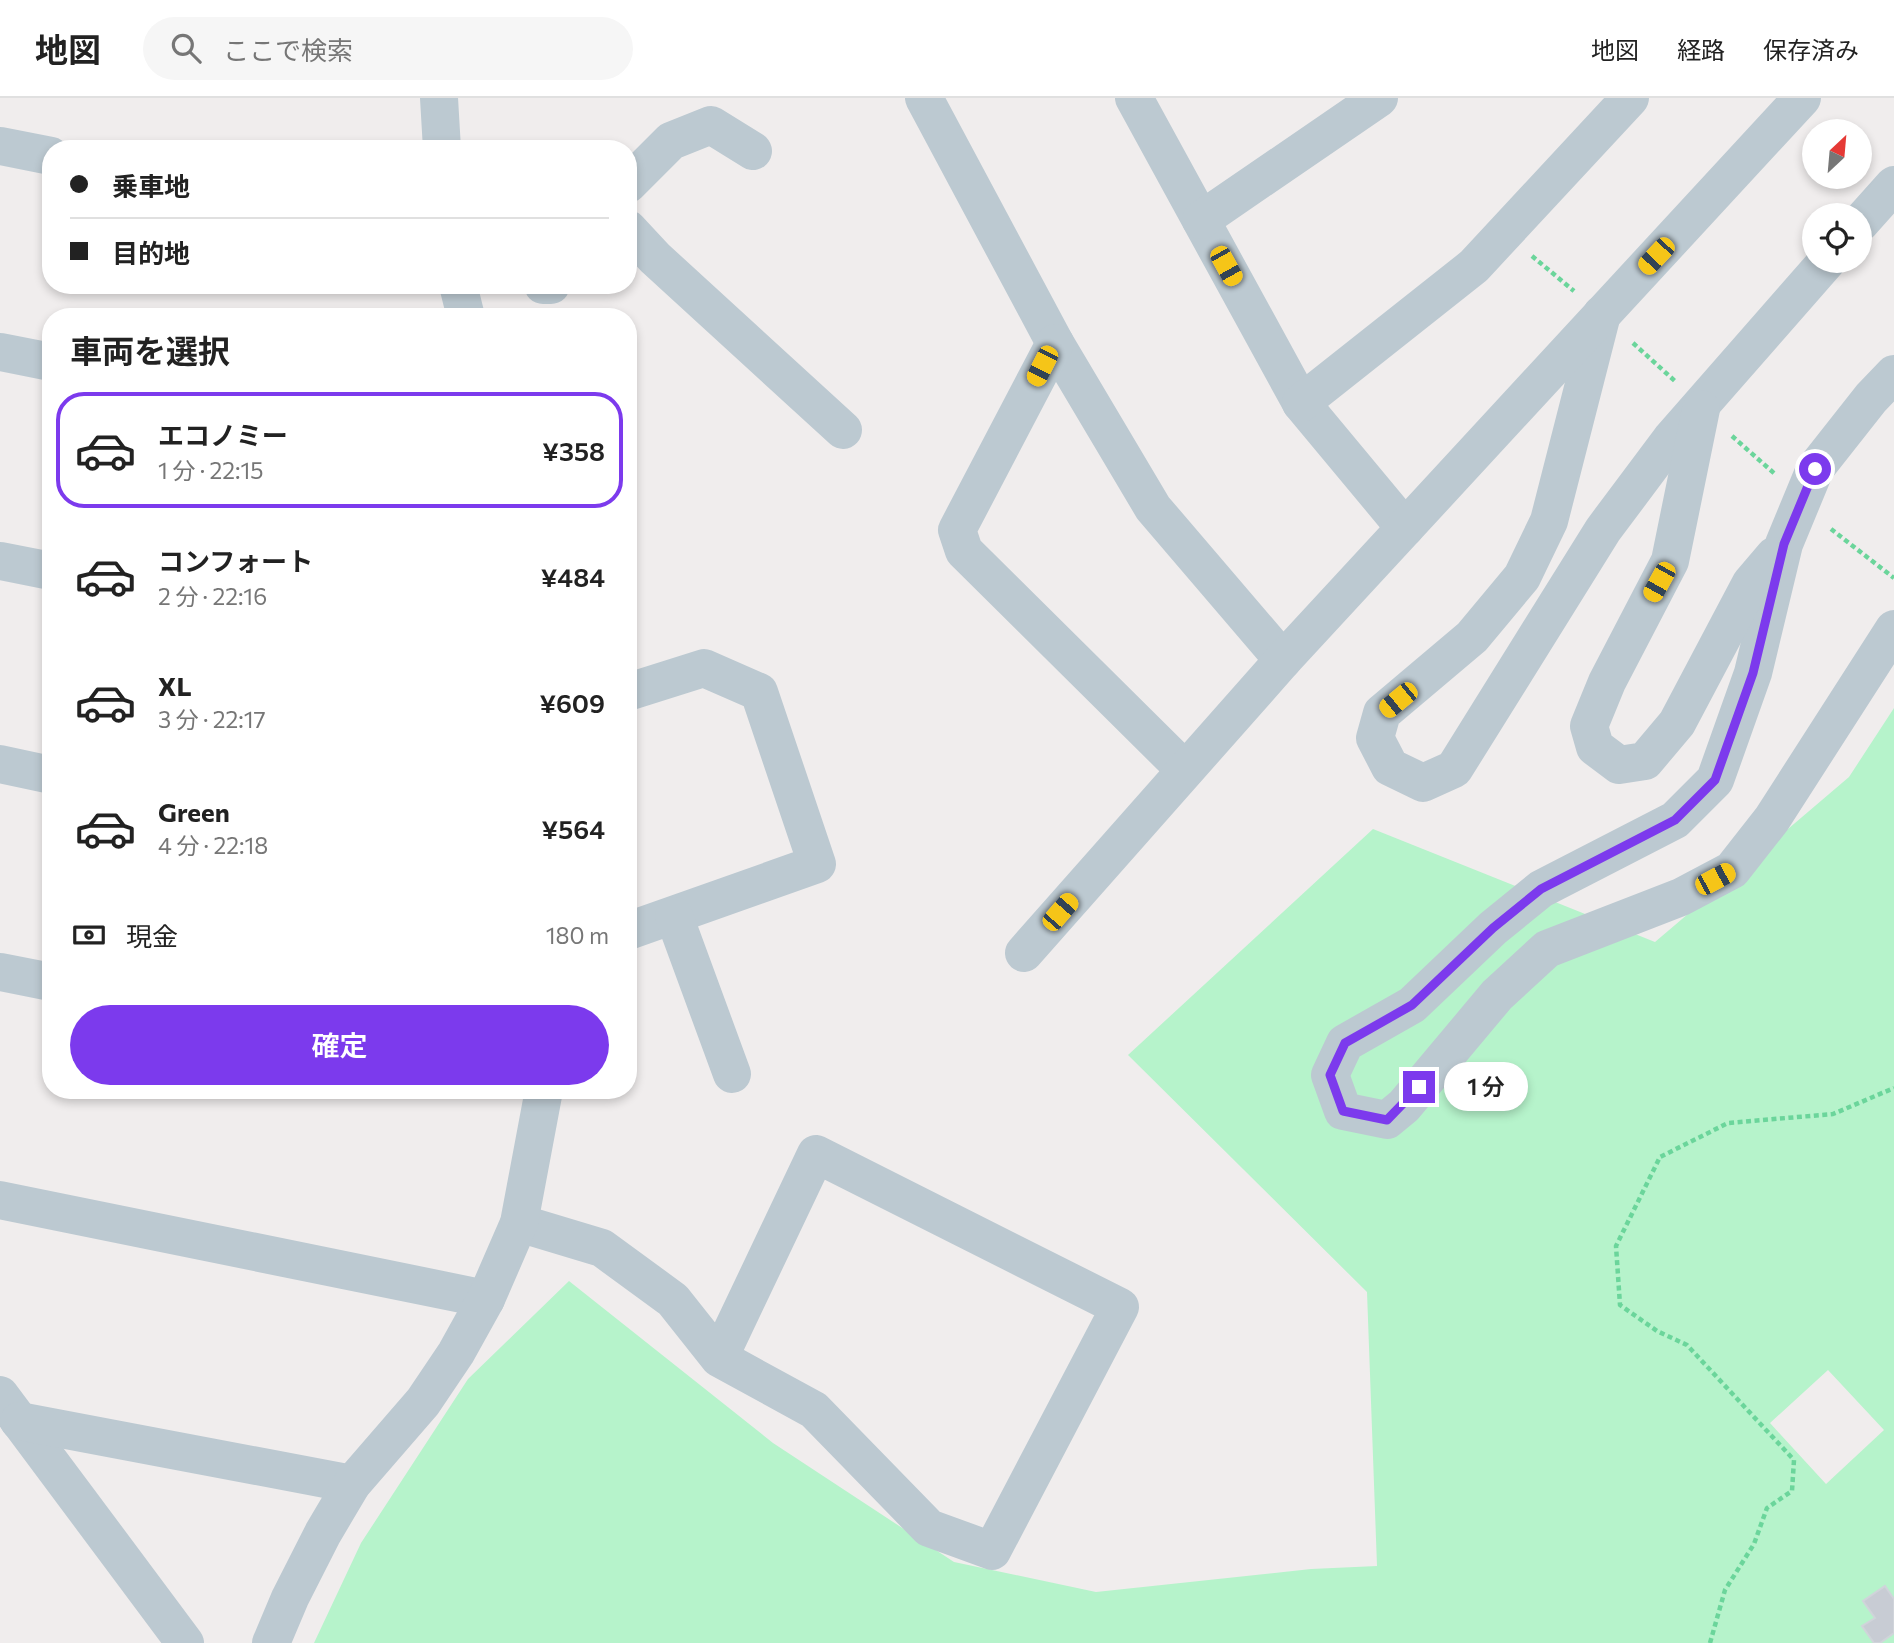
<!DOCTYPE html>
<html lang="ja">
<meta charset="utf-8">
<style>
body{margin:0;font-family:Commissioner,"Noto Sans JP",sans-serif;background:#f6f6f6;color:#222;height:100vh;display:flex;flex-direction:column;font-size:26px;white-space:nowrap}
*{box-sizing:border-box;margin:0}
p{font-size:23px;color:#767676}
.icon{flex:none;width:38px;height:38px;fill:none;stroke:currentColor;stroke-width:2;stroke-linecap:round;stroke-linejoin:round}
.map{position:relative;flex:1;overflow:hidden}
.drawer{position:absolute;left:42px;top:210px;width:595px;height:791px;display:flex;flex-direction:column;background:#fff;border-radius:28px;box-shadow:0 4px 10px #0003}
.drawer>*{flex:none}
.top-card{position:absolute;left:42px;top:42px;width:595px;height:154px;border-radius:28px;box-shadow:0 4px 10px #0003;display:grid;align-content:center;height:154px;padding:0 28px;background:#fff}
.needle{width:46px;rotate:26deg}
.buttons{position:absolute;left:1802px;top:21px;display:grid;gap:14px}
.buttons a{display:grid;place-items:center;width:70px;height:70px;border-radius:50%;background:#fff;box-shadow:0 4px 10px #0003;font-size:35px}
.end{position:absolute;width:32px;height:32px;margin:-16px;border:9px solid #7c3aed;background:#fff;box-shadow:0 0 0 4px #fff}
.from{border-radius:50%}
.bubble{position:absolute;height:49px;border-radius:24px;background:#fff;box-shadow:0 4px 10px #0003;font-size:23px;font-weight:600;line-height:49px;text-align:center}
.car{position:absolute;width:21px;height:42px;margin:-21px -10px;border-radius:9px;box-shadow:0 0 5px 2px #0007;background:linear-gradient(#f5c518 24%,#345 0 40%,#f5c518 0 76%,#345 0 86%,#f5c518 0)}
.top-card b{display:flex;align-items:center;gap:24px;height:66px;font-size:26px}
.top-card b+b{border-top:2px solid #e0e0e0}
.top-card i{width:18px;height:18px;background:#222}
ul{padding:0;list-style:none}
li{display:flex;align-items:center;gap:21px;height:116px;margin:0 14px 10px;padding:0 14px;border:4px solid transparent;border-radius:28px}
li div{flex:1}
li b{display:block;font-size:26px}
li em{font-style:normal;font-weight:600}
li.current{border-color:#7c3aed}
li>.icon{width:63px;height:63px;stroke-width:1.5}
h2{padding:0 28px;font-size:32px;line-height:84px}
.pay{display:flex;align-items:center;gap:18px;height:77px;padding:0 28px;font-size:26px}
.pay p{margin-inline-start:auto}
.primary-button{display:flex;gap:14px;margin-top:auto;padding:14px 28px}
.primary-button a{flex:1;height:80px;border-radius:42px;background:#7c3aed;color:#fff;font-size:28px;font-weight:600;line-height:80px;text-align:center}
header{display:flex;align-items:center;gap:42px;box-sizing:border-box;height:98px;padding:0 35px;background:#fff;border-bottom:2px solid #e0e0e0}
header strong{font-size:33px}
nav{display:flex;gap:38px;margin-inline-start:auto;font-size:24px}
.search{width:490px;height:63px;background:#f6f6f6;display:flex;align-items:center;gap:18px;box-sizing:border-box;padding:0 24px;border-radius:38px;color:#767676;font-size:26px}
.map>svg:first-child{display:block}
.green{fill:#b6f3cb;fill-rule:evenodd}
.building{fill:#c8ccd4;stroke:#d0d4da;stroke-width:2}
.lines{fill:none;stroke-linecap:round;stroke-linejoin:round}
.path{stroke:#6bd59b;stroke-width:4.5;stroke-dasharray:5 3.5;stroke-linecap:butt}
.minor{stroke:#bcc9d1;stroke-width:38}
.route{stroke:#7c3aed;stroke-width:9}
</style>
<header>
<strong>地図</strong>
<div class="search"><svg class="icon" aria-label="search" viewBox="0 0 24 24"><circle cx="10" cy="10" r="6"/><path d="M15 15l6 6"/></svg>ここで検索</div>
<nav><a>地図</a><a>経路</a><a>保存済み</a></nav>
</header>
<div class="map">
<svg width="1894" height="1545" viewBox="0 0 1894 1545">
<rect width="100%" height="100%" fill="#f0eded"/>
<path class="green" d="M 1894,610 L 1894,1545 L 314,1545 L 361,1445 L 468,1281 L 569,1183 L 773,1345 L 954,1464 L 1096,1494 L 1311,1471 L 1377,1468 L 1367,1194 L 1128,957 L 1373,731 L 1655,844 L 1849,679 ZM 1828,1272 L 1884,1332 L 1826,1386 L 1770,1325 Z"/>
<path class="building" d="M 1885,1488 L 1894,1501 L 1894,1535 L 1880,1545 L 1874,1545 L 1862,1528 L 1875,1520 L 1863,1503 Z"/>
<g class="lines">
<g class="path">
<path d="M 1532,158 L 1574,193"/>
<path d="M 1633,245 L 1676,284"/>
<path d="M 1732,338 L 1775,376"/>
<path d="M 1831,431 L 1894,480"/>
<path d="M 1710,1545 L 1725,1492 L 1754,1446 L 1767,1410 L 1792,1393 L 1794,1362 L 1687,1247 L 1657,1233 L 1620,1207 L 1616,1148 L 1660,1059 L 1728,1025 L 1833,1016 L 1894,990"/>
</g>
<g class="minor">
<path d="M 439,0 L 442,51"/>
<path d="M 924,0 L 1055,245 L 1153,410 L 1283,562"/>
<path d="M 1134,0 L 1301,305 L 1405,430"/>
<path d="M 0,48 L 51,58"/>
<path d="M 628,86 L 671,43 L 711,27 L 753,53"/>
<path d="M 1201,122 L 1379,0"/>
<path d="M 1860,125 L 1894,87"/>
<path d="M 628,131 L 655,160 L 843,332"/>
<path d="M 458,187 L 466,219"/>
<path d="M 543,187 L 551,187"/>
<path d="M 1602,216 L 1549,423 L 1522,479 L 1472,539 L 1382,615 L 1375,640 L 1390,669 L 1423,685 L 1454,671 L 1603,432 L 1671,341 L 1827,163"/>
<path d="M 1055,245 L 957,432 L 964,453 L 1185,672"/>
<path d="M 0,254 L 51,264"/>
<path d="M 1894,276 L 1871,300 L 1815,371 L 1784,446 L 1753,575 L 1715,682 L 1675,722 L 1541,791 L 1493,830 L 1412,907 L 1345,945 L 1330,977 L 1343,1013 L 1387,1022 L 1404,1008 L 1497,897 L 1547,851 L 1681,799 L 1732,772 L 1772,721 L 1894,531"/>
<path d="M 1301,305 L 1474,168 L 1630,0"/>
<path d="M 1701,311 L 1670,463 L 1607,584 L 1589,628 L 1595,649 L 1619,667 L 1645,663 L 1677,625 L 1751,485 L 1774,458"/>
<path d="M 0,463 L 51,473"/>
<path d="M 628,594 L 704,570 L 759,594 L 817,766 L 628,833"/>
<path d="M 0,666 L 51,677"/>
<path d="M 674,818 L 732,976"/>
<path d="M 1024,855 L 1283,562 L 1802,0"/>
<path d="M 0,874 L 51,884"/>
<path d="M 0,1102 L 486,1201"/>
<path d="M 519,1125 L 602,1150 L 673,1202 L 719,1260 L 814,1312 L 929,1430 L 992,1453 L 1120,1209 L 816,1056 L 719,1260"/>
<path d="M 0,1297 L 185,1545"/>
<path d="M 19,1323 L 352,1386"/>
<path d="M 271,1545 L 290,1500 L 323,1435 L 352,1386 L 423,1304 L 456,1255 L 486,1201 L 519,1125 L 544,992"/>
</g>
</g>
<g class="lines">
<path class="route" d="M 1419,989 L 1387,1022 L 1343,1013 L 1330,977 L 1345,945 L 1412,907 L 1493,830 L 1541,791 L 1675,722 L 1715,682 L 1753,575 L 1784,446 L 1815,371"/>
</g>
</svg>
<div class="buttons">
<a><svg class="needle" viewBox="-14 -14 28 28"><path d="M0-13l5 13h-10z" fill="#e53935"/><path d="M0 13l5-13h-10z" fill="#767676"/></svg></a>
<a><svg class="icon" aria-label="locate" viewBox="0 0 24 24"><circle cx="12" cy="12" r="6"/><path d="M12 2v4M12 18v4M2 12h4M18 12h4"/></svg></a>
</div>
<i class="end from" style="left:1815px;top:371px"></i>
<i class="end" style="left:1419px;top:989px"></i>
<div class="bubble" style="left:1444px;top:964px;width:84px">1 分</div>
<i class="car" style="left:1656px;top:158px;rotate:223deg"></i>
<i class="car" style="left:1226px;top:168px;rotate:151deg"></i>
<i class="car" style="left:1042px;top:268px;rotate:207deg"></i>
<i class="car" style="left:1659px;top:484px;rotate:209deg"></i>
<i class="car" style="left:1398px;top:602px;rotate:231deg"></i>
<i class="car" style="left:1715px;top:781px;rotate:62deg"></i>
<i class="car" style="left:1060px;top:814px;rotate:41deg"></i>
<div class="top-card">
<b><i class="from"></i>乗車地</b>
<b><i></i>目的地</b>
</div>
<section class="drawer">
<h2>車両を選択</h2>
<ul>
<li class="current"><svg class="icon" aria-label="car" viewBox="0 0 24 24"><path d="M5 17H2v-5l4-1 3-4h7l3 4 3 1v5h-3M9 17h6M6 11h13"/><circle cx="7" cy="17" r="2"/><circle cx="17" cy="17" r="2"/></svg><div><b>エコノミー</b><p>1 分 · 22:15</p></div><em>¥358</em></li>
<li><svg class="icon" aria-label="car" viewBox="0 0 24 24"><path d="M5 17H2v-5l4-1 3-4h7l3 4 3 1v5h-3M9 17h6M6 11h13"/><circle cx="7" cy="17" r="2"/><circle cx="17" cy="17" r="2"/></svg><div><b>コンフォート</b><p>2 分 · 22:16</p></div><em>¥484</em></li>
<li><svg class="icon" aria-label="car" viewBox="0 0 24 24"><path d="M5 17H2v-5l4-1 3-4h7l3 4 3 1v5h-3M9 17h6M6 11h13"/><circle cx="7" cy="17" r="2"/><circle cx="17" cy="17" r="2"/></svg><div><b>XL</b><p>3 分 · 22:17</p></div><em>¥609</em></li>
<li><svg class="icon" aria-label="car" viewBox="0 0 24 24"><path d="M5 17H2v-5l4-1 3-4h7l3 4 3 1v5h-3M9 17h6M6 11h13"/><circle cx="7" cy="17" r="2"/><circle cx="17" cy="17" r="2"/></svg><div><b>Green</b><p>4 分 · 22:18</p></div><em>¥564</em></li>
</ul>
<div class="pay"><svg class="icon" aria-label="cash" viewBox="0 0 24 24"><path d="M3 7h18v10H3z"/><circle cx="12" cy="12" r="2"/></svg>現金<p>180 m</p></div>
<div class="primary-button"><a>確定</a></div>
</section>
</div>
